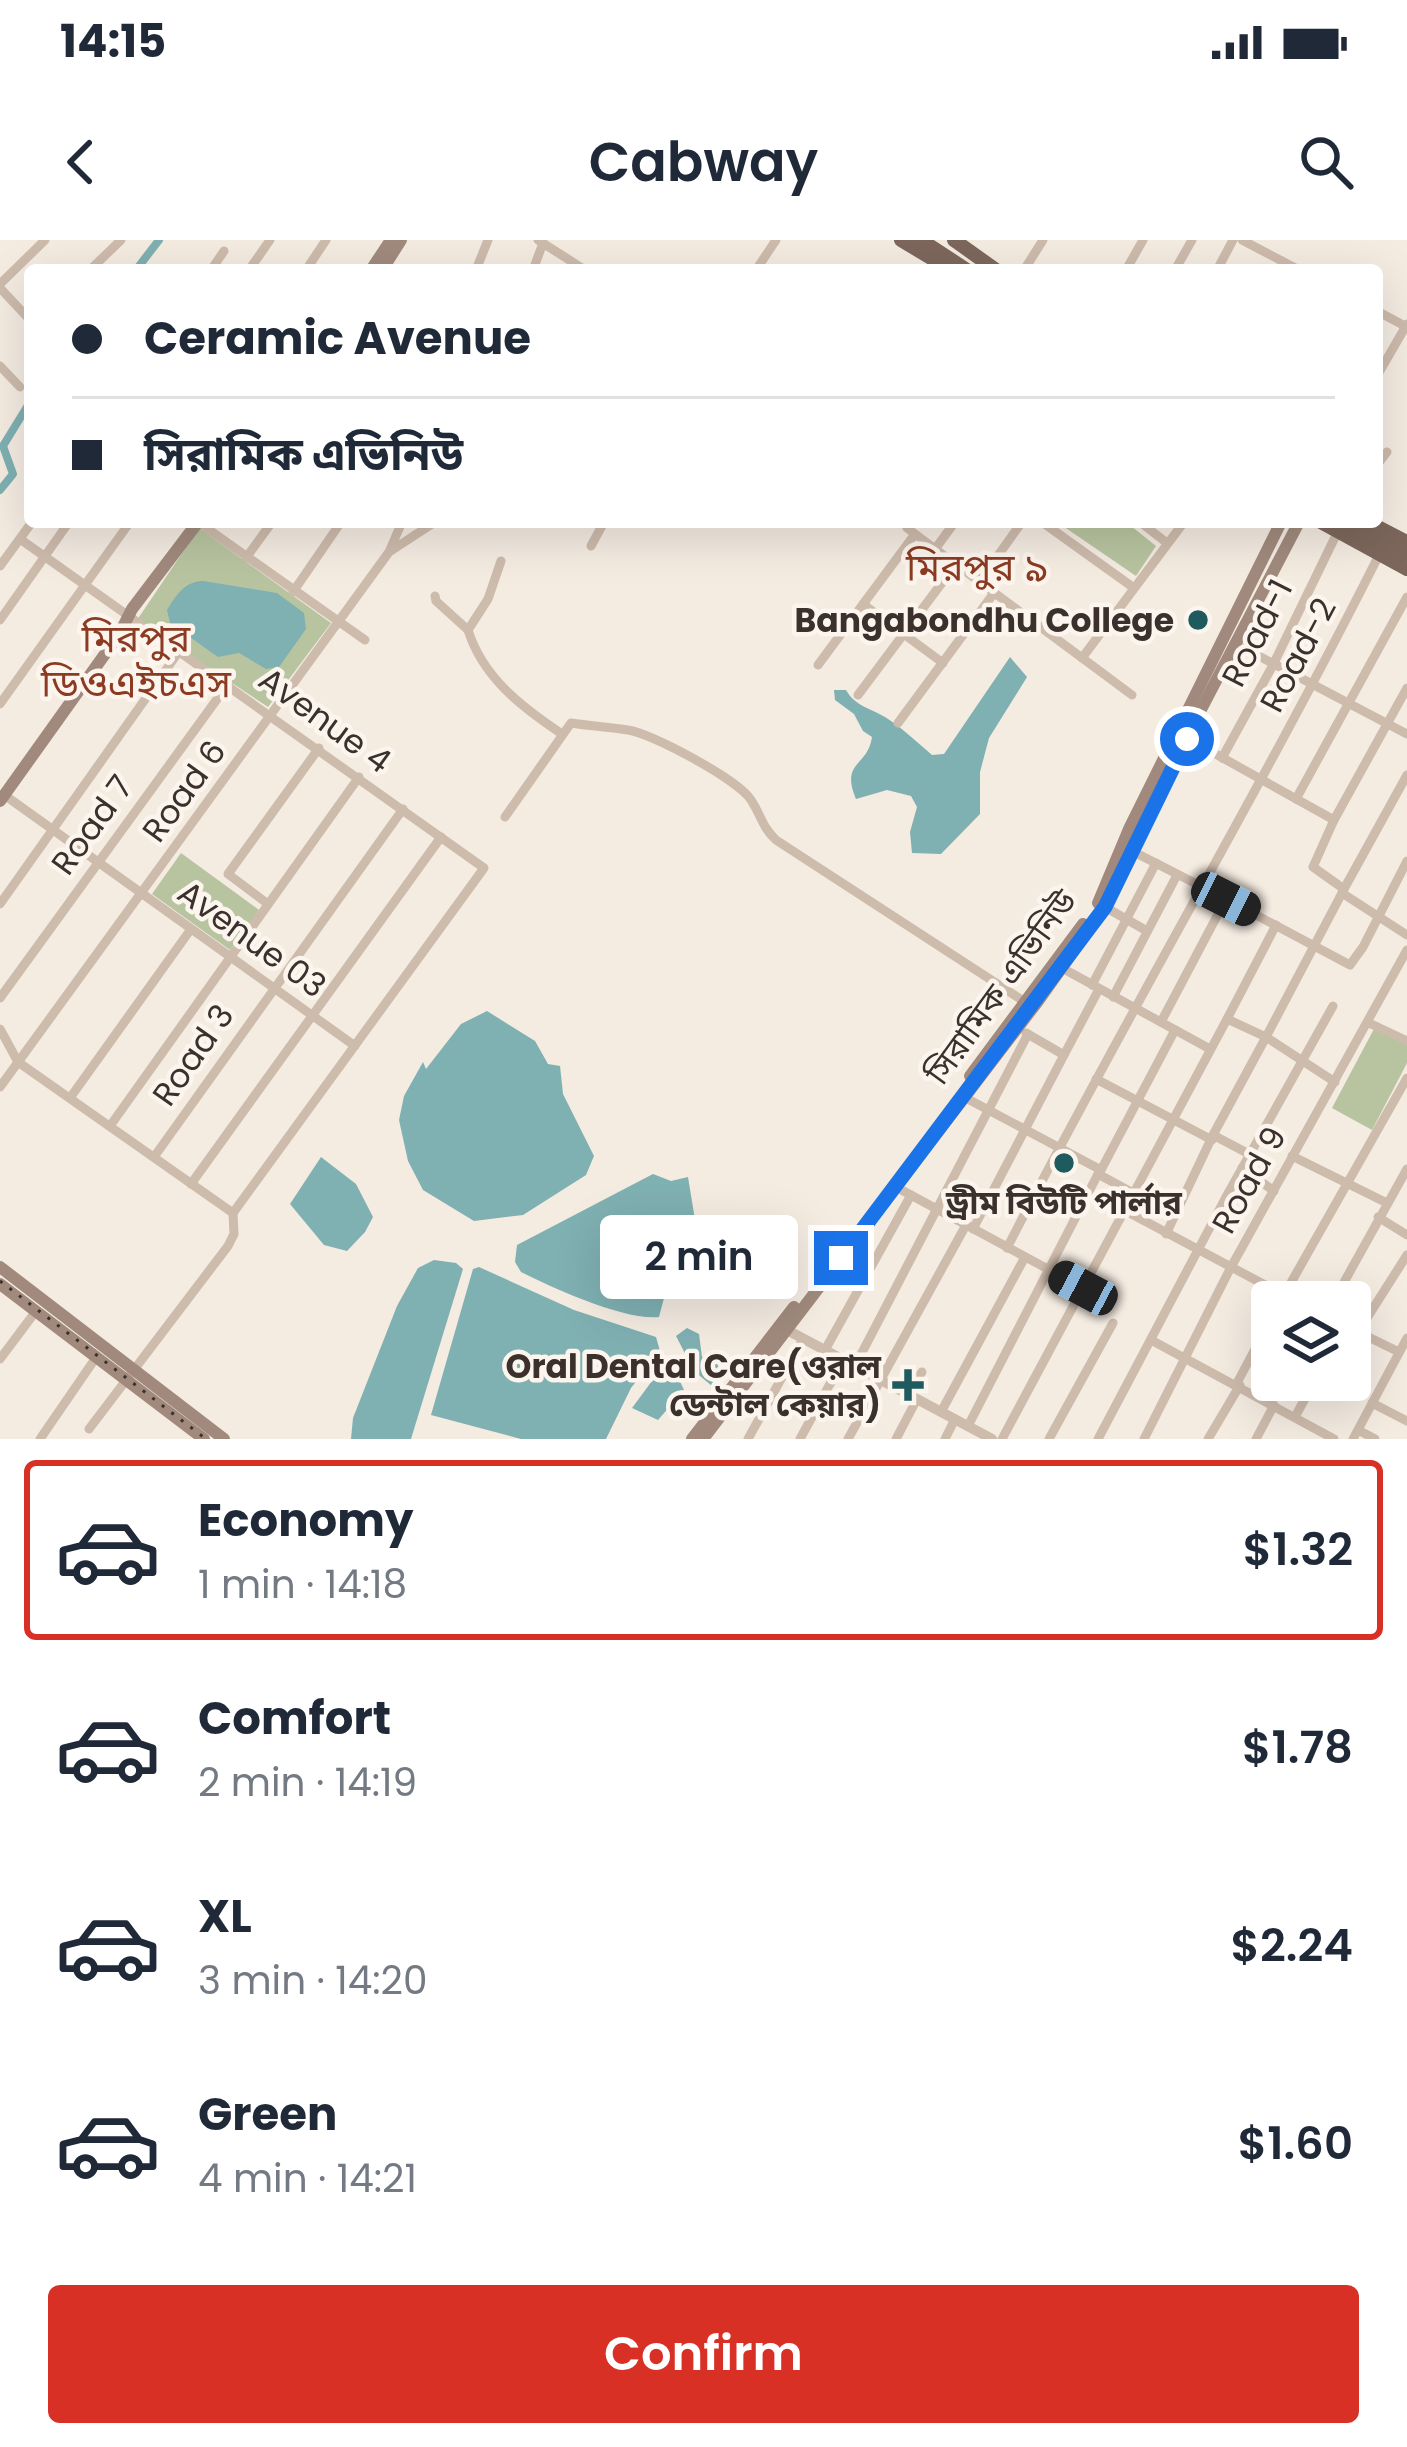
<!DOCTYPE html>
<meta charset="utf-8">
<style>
body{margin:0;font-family:Poppins,"Noto Sans Bengali",sans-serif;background:#f6f6f7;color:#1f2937;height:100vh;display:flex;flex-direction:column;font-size:45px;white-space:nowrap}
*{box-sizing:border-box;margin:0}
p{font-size:39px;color:#747a83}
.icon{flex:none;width:66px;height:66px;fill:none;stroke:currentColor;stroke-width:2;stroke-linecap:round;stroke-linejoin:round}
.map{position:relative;height:1199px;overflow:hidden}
.side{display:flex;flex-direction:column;background:#fff;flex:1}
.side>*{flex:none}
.hud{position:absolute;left:24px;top:24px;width:1359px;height:264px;border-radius:12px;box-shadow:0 12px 48px #0002;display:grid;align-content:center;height:264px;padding:0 48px;background:#fff}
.buttons{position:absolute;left:1251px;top:1041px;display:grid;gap:24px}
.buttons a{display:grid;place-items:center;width:120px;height:120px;border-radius:12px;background:#fff;box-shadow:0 12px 48px #0002;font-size:60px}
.end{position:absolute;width:54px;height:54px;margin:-27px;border:15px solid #1a73e8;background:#fff;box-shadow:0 0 0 6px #fff}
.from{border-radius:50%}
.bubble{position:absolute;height:84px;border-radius:12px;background:#fff;box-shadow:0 12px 48px #0002;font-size:39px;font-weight:600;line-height:84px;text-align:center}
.car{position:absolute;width:36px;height:72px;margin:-36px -18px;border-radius:15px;box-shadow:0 0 9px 3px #0007;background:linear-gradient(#222 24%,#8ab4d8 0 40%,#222 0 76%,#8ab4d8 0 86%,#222 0)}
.hud b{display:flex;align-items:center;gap:42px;height:114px;font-size:45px}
.hud b+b{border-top:3px solid #e0e1e3}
.hud i{width:30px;height:30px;background:#1f2937}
ul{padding:21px 0 0;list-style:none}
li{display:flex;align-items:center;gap:36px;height:180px;margin:0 24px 18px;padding:0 24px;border:6px solid transparent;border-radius:12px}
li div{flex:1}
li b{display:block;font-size:45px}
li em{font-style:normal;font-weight:600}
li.active{border-color:#d93025}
li>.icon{width:108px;height:108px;stroke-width:1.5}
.cta{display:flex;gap:24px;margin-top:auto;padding:24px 48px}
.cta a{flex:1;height:138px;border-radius:12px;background:#d93025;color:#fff;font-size:48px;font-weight:600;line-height:138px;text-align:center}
.status{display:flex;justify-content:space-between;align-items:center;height:84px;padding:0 60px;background:#fff;direction:ltr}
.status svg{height:33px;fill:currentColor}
header{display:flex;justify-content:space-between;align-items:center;height:156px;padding:0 48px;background:#fff;font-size:54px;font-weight:600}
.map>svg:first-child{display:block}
.green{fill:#b8c4a0}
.water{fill:#7fb0b2}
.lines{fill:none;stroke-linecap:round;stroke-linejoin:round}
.canal{stroke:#7fb0b2;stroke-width:8}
.minor{stroke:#cdbbac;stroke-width:9}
.tertiary{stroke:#cdbbac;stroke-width:10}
.secondary{stroke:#a18a7d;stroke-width:12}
.primary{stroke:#7d675c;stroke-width:14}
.rail{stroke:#3b302b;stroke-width:3;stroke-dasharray:3 9;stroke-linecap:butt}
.route{stroke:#1a73e8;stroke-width:15}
.poi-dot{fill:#1f5a5e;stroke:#fbf5ee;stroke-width:4.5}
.labels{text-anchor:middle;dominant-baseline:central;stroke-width:9;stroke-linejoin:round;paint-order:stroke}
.poi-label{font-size:33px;font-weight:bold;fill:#3b302b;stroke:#fbf5ee;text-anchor:end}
.street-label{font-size:33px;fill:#3b302b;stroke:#fbf5ee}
.quarter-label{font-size:39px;fill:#8c3b22;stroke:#fbf5ee}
</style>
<div class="status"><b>14:15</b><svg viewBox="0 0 49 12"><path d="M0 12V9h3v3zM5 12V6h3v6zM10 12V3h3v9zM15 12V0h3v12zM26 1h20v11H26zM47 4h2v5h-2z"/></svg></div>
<header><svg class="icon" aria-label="back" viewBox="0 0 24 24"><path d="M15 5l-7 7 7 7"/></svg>Cabway<svg class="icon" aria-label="search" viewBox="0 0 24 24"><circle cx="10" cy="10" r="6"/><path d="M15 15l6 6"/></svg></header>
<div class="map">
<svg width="1407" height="1199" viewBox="0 0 1407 1199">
<rect width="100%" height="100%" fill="#f4ebe1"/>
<g class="green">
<path d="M 1057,282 L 1126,282 L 1156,306 L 1136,336 Z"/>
<path d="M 199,288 L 331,383 L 268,467 L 137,380 Z"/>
<path d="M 181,613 L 259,670 L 230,710 L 152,654 Z"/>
<path d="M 1375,787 L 1407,805 L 1407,823 L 1372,890 L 1332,868 Z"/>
</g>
<g class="water">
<path d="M 203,341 L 277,353 L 304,373 L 306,389 L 279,427 L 266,429 L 239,413 L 218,417 L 170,383 L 167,370 C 176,355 185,341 203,341 Z"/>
<path d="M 1010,417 L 1027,437 L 989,498 L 980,532 L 980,574 L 941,614 L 912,613 L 910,592 L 917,567 L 911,556 L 887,550 L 856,559 C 840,521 868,527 872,497 L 863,491 L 854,474 L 835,460 L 834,450 L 846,450 C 855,466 870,468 885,477 C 901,487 917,502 932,515 L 944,514 Z"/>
<path d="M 487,771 L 535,801 L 548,824 L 560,826 L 563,854 L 594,916 L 586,935 L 523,975 L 474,981 L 423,950 L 408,921 L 399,880 L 404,856 L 423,822 L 426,829 L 461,784 Z"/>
<path d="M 321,917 L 356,944 L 373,977 L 365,992 L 347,1011 L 324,1005 L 290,964 Z"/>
<path d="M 653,934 L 671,941 L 688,937 L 696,986 L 678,1005 L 659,1077 C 625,1081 553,1048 521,1032 L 515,1022 L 517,1005 Z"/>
<path d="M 434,1020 L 456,1023 L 463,1029 L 411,1199 L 351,1199 L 353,1178 L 397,1066 L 418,1028 Z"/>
<path d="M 479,1027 L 574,1070 L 656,1097 L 660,1111 L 631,1148 L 606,1199 L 521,1199 L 431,1175 L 473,1029 Z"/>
<path d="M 687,1088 L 699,1094 L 702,1117 L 723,1114 L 731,1118 L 729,1134 L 718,1140 L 718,1151 L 694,1131 L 676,1096 Z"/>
<path d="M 669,1118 L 684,1150 L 658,1180 L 632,1168 Z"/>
</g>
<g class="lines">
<g class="canal">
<path d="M 136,30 L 159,0"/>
<path d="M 0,250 L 13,234 L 3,206 L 30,162"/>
</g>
<g class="minor">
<path d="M 538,0 L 585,30"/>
<path d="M 1242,0 L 1299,30"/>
<path d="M 90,30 L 121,0"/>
<path d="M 211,30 L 224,11"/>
<path d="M 249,30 L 270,0"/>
<path d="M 306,30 L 326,0"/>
<path d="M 476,30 L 488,0"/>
<path d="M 533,30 L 543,3"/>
<path d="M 756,30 L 776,0"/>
<path d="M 1024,30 L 1043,0"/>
<path d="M 1126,30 L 1143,0"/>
<path d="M 1175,30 L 1192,0"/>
<path d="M 1217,30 L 1233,0"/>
<path d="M 0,44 L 45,0"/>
<path d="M 0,48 L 30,80"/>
<path d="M 1377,71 L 1405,86"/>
<path d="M 0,126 L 20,147"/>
<path d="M 1377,136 L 1407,84"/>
<path d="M 30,203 L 30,211"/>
<path d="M 1377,225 L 1387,212"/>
<path d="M 198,282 L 365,400"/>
<path d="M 1042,282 L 1134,348"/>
<path d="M 1140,282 L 1167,303"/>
<path d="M 907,288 L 1132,455"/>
<path d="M 20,299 L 484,628 L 233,973"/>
<path d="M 591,306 L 604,282"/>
<path d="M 935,309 L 955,282"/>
<path d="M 389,312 L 435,282"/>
<path d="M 246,318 L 272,282"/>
<path d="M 501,321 L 488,359 L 468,390 C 483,438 522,467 562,494"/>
<path d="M 0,326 L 32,282"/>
<path d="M 979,342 L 1022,282"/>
<path d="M 293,352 L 341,282"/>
<path d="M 435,356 L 436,361 L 468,390"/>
<path d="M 863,364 L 943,423"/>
<path d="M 0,380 L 69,282"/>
<path d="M 1234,403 L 1407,494"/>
<path d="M 1082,418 L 1184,282"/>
<path d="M 818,425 L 915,294"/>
<path d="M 1407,448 L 1334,580 L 1313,627 L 1344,649 L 1342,653 L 1407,695"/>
<path d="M 858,455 L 956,324"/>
<path d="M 0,464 L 130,282"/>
<path d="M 898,483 L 994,353"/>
<path d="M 1187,498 L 1334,580"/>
<path d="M 1222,518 L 1273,425 L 1338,291"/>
<path d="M 3,554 L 355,806"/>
<path d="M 1296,559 L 1407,357"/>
<path d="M 505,577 L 571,483 C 590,486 609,487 628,490 C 651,493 739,540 751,560 C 761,575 762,587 776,600 L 1025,762"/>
<path d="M 1132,611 L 1226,659 L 1161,782"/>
<path d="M 1344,649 L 1407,535"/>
<path d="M 1226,659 L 1350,725 L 1363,707 L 1407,621"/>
<path d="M 0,664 L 180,410"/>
<path d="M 268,664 L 228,634 L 319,508"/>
<path d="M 1105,667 L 1147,691"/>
<path d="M 1062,728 L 1210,809"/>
<path d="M 1092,745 L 1156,623"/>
<path d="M 1113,757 L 1177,635"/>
<path d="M 0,758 L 228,444"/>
<path d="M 1227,779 L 1276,685"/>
<path d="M 1369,783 L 1407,801"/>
<path d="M 0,789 L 18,822 L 233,973 L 234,994 L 228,1006 L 89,1189"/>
<path d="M 1064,815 L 1099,749"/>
<path d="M 1096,839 L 1212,900"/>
<path d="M 0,847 L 389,312 L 402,282"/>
<path d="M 964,857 L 1101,930 L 1098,934 L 1133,953"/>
<path d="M 70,858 L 191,689"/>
<path d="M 110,886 L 359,537"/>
<path d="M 1213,895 L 1249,914"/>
<path d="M 1292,916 L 1387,963"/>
<path d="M 154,917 L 403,569"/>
<path d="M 1242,928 L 1274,951"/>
<path d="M 1101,930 L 1175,790"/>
<path d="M 191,944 L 441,597"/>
<path d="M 896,947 L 1083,1048"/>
<path d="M 1124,970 L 1297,1062"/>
<path d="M 1378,977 L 1407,995"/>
<path d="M 973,989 L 1064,815 L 1026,793"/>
<path d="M 1166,994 L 1213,895 L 1266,797 L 1335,842"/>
<path d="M 1007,1008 C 1127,774 1262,548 1380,313"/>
<path d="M 1280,1062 L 1407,838"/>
<path d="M 1333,1062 L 1407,929"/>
<path d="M 1350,1088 L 1399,1112"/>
<path d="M 1358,1092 L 1407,1015"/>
<path d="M 1151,1100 L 1334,1199"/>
<path d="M 825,1110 L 911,955"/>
<path d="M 0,1119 L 36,1071"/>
<path d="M 855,1126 L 1028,794"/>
<path d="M 1237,1143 L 1272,1077"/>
<path d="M 906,1153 L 922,1132"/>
<path d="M 1372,1163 L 1407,1181"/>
<path d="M 941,1172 L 1025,1017"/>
<path d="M 1295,1177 L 1315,1140"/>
<path d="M 968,1186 L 1098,934"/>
<path d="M 1358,1190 L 1375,1199"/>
<path d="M 40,1199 L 97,1116"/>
<path d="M 748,1199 L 803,1099"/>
<path d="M 800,1199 L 843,1120"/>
<path d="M 848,1199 L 966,985"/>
<path d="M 896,1199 L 917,1159"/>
<path d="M 945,1199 L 955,1179"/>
<path d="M 1002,1199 L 1227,779 L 1266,797 L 1342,653"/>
<path d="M 1049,1199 L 1113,1083"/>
<path d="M 1098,1199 L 1226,957 L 1333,766"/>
<path d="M 1144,1199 L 1230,1029 L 1407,710"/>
<path d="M 1208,1199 L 1240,1145"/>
<path d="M 1256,1199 L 1274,1165"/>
<path d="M 1353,1199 L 1407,1098"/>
</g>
<path class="tertiary" d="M 787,1090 L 992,1199"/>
<g class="secondary">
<path d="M 371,30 L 391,0"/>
<path d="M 382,30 L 401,0"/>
<path d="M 0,561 L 120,393 L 132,369 L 198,282"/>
<path d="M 1098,663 L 1129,589 L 1281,282"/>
<path d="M 970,836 L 1083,684"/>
<path d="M 0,1027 L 224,1199"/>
<path d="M 0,1044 L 204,1199"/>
<path d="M 692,1199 L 794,1067"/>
<path d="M 703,1199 L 1038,761 L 1105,667 L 1161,546 L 1299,282"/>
</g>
<g class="primary">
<path d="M 901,0 L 951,30"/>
<path d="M 921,0 L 967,30"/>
<path d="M 954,0 L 996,30"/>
<path d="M 1321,282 L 1407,329"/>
<path d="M 1341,282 L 1407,314"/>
<path d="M 1368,282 L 1407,302"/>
</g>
<path class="rail" d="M 0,1041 L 206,1199"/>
</g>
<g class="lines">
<path class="route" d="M 841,1018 L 1105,667 L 1187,499"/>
</g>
<g class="poi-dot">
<circle cx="1198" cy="380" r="12"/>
<circle cx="1064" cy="923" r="12"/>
<path d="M902 1127h12v12h12v12h-12v12h-12v-12h-12v-12h12z"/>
</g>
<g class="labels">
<g class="poi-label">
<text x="1174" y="380">Bangabondhu College</text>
<text x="1064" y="962" text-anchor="middle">ড্রীম বিউটি পার্লার</text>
<text x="881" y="1126">Oral Dental Care(ওরাল<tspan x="881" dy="38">ডেন্টাল কেয়ার)</tspan></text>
</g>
<g class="street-label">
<text transform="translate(1257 393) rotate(-63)">Road-1</text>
<text transform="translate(1298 415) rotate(-62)">Road-2</text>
<text transform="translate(325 480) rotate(36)">Avenue 4</text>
<text transform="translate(184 551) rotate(-54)">Road 6</text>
<text transform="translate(92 585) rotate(-54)">Road 7</text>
<text transform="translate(252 699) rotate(36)">Avenue 03</text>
<text transform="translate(1001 747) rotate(-54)">সিরামিক এভিনিউ</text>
<text transform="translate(193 815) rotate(-55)">Road 3</text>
<text transform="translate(1249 940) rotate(-61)">Road 9</text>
</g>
<g class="quarter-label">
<text x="977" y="327">মিরপুর ৯</text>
<text x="136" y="398">মিরপুর<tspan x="136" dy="45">ডিওএইচএস</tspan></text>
</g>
</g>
</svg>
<div class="buttons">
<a><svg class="icon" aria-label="layers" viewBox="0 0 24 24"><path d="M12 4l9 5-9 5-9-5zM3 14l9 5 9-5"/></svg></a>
</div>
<i class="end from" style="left:1187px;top:499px"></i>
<i class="end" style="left:841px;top:1018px"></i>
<div class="bubble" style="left:600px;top:975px;width:198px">2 min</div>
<i class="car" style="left:1226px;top:659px;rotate:117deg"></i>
<i class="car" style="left:1083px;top:1048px;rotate:298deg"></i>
<div class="hud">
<b><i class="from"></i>Ceramic Avenue</b>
<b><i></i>সিরামিক এভিনিউ</b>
</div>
</div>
<section class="side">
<ul>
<li class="active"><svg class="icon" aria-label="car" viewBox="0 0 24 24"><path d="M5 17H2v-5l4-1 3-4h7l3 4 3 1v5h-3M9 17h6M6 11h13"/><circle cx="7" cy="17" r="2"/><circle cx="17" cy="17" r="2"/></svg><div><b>Economy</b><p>1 min · 14:18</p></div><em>$1.32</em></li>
<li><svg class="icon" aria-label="car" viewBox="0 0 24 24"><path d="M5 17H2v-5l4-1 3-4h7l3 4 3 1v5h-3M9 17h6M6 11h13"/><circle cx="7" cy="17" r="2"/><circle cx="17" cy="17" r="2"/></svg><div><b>Comfort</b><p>2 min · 14:19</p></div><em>$1.78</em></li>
<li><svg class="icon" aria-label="car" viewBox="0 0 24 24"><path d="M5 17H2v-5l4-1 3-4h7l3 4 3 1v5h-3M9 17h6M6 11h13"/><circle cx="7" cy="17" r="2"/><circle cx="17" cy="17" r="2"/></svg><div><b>XL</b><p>3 min · 14:20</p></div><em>$2.24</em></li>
<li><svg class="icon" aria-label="car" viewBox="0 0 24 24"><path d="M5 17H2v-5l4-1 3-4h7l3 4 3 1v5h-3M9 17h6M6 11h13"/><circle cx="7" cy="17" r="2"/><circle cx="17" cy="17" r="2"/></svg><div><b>Green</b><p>4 min · 14:21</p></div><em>$1.60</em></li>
</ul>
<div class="cta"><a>Confirm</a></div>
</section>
